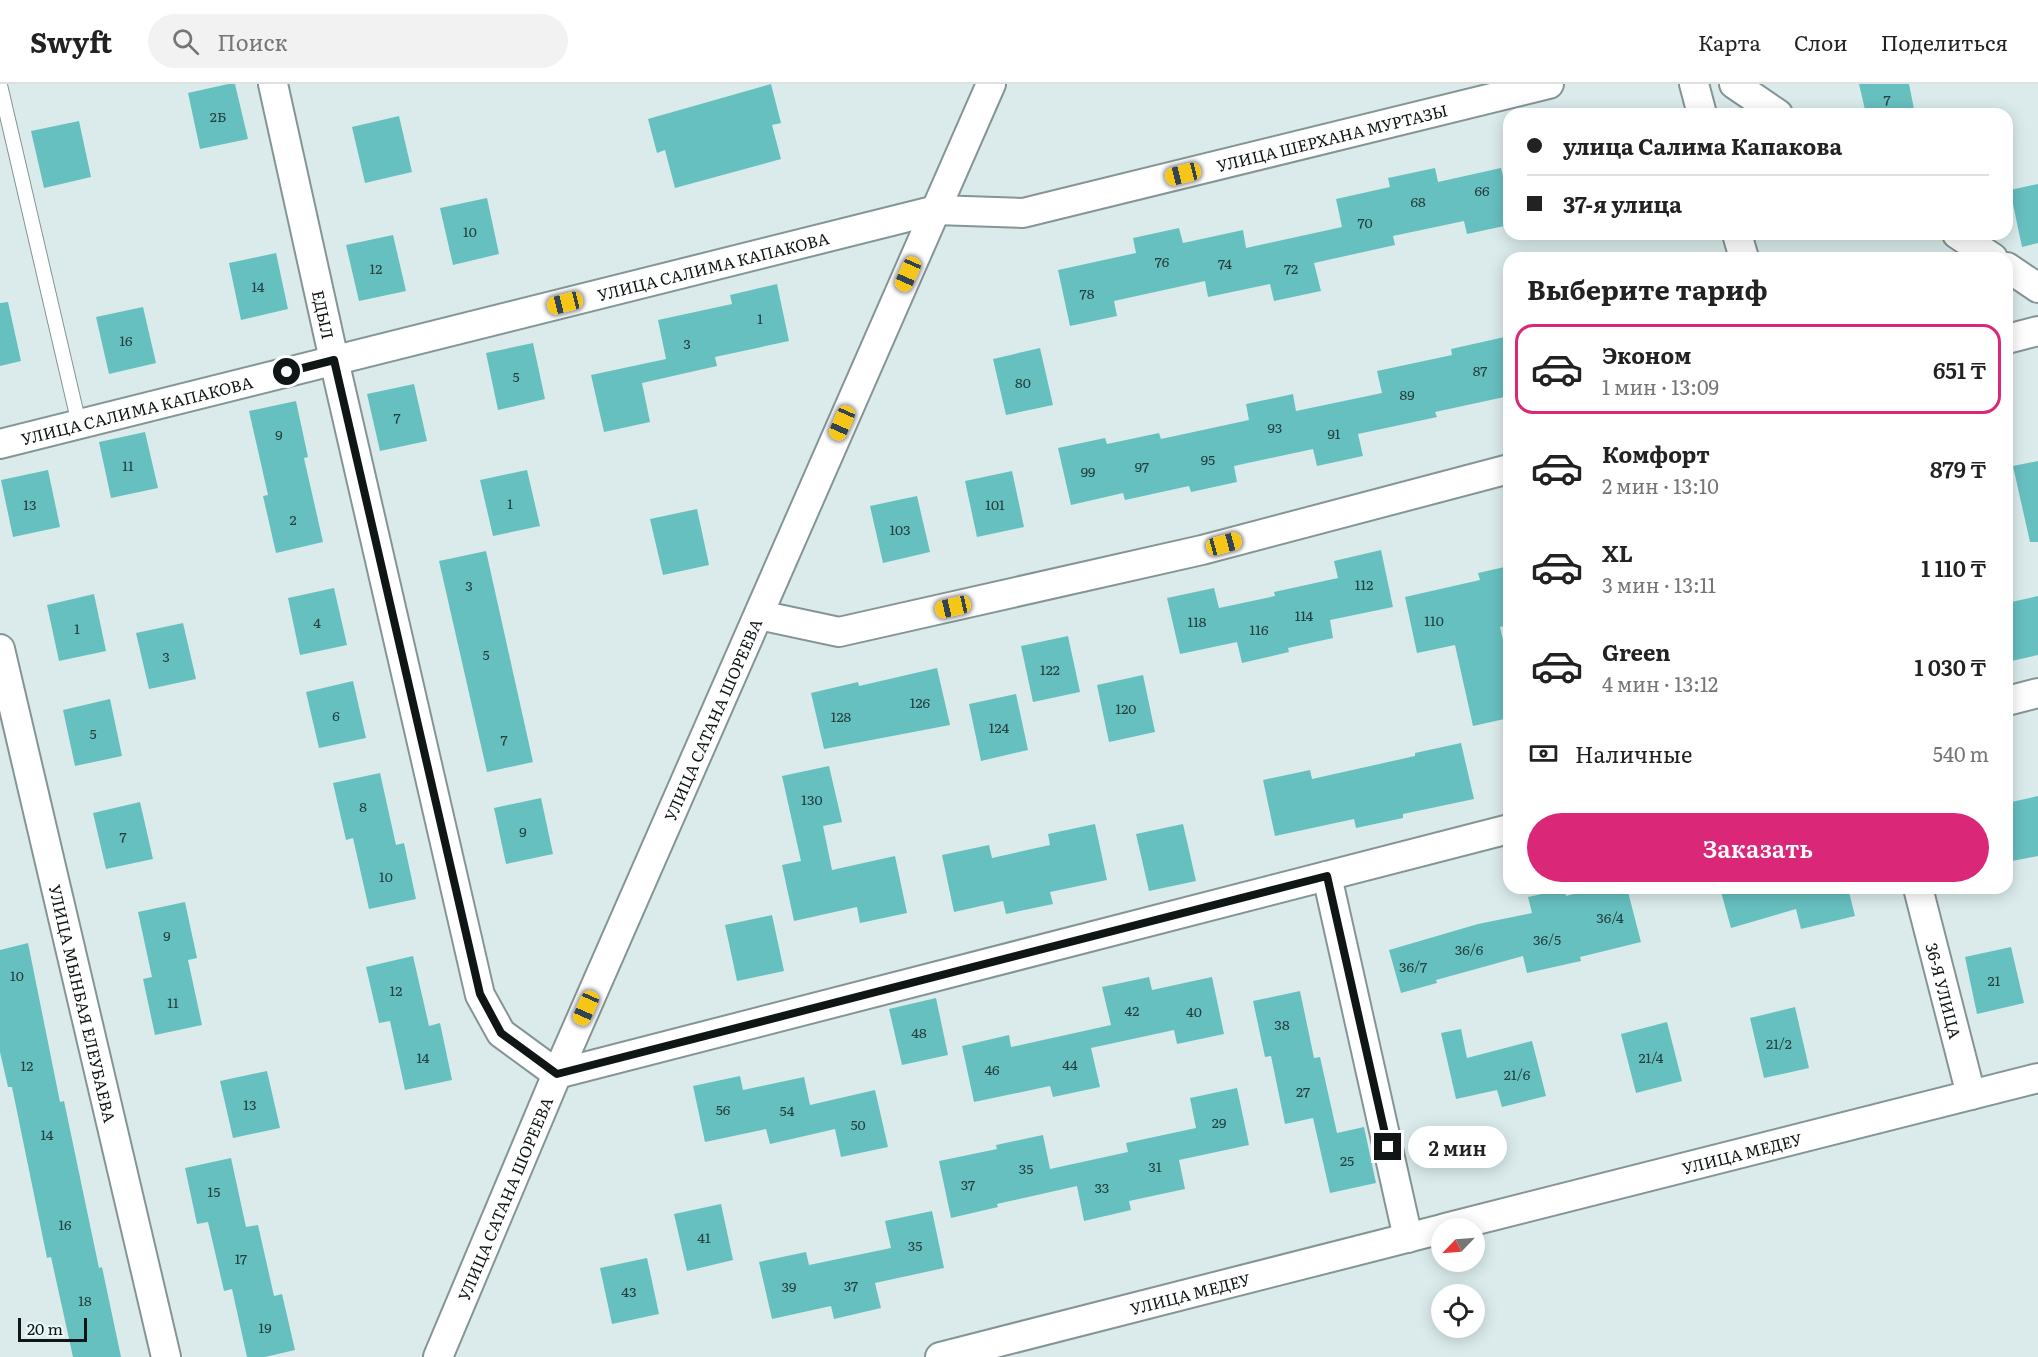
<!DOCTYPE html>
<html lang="ru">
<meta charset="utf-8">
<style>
body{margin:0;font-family:Literata,serif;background:#f2f2f2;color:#222;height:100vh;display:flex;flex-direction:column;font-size:22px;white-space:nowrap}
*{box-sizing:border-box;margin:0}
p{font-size:20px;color:#767676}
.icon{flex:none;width:33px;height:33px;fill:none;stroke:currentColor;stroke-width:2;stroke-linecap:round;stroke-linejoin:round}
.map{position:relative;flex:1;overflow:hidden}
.sheet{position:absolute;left:1503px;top:168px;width:510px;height:642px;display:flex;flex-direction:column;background:#fff;border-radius:18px;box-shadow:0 3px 15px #0003}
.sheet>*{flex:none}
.guide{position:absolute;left:1503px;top:24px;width:510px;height:132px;border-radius:18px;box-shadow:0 3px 15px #0003;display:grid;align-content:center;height:132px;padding:0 24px;background:#fff}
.needle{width:39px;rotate:245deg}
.controls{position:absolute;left:1431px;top:1134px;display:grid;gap:12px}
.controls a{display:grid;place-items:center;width:54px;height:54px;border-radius:50%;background:#fff;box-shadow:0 3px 15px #0003;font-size:30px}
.scale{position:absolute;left:18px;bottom:15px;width:69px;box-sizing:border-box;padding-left:6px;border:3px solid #101616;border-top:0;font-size:16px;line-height:21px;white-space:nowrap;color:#101616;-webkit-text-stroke:4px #e8f9f8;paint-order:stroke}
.end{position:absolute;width:27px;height:27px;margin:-14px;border:8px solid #101616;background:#fff;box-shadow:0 0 0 3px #fff}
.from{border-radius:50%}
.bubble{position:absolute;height:42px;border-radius:21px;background:#fff;box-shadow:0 3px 15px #0003;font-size:20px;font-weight:600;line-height:42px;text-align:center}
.car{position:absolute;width:18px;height:36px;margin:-18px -9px;border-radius:8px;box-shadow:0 0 4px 2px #0007;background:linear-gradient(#f5c518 24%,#345 0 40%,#f5c518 0 76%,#345 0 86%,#f5c518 0)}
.guide b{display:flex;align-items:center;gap:21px;height:57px;font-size:22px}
.guide b+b{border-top:2px solid #e0e0e0}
.guide i{width:15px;height:15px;background:#222}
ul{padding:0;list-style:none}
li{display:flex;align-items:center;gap:18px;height:90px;margin:0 12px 9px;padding:0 12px;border:3px solid transparent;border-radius:18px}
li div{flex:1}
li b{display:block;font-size:22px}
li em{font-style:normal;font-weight:600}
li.selected{border-color:#db2777}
li>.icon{width:54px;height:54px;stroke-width:1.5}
h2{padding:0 24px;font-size:27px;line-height:72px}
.pay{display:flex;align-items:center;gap:15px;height:66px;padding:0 24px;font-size:22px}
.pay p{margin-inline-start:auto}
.button{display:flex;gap:12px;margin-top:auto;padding:12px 24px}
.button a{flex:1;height:69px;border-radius:36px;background:#db2777;color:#fff;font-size:24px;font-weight:600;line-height:69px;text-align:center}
header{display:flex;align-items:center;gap:36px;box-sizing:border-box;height:84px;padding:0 30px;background:#fff;border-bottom:2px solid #e0e0e0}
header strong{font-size:28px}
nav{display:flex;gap:33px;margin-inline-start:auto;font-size:21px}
.search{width:420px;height:54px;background:#f2f2f2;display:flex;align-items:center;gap:15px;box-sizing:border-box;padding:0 21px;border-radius:33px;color:#767676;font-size:22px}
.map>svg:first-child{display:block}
.building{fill:#67c0c0}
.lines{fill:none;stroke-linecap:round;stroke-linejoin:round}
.service-casing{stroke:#859494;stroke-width:16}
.minor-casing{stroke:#859494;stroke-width:32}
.service{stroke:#fff;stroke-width:14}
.minor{stroke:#fff;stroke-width:28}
.route{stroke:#101616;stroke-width:8}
.labels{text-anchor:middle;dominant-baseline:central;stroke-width:5;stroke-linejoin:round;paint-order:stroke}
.number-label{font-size:14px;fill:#264040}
.street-label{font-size:16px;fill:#101616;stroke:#e8f9f8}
</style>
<header>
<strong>Swyft</strong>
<div class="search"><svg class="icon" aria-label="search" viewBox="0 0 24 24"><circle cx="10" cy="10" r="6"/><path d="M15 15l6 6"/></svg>Поиск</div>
<nav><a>Карта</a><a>Слои</a><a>Поделиться</a></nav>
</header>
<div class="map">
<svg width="2038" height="1273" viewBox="0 0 2038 1273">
<rect width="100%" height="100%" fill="#dbebeb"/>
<g class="building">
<path d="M 228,0 L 235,0 L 248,55 L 200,65 L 188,9 Z"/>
<path d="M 771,0 L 781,39 L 772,41 L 781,75 L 675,104 L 665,66 L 657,69 L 648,35 Z"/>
<path d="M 1859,0 L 1909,0 L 1915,30 L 1866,30 Z"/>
<path d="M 399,32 L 412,88 L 365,99 L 352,43 Z"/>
<path d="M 79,37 L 91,93 L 44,104 L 31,47 Z"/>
<path d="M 1435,84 L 1438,98 L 1501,84 L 1509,118 L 1509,141 L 1467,150 L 1464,137 L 1393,152 L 1395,161 L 1314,179 L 1321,207 L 1274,217 L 1270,200 L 1208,213 L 1205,197 L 1114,217 L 1117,232 L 1070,242 L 1058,186 L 1136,169 L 1133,154 L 1179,144 L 1183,159 L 1243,146 L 1246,164 L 1342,143 L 1336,115 L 1390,103 L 1388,94 Z"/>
<path d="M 2038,100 L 2038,159 L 2022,163 L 2010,106 Z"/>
<path d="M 487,114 L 499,170 L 453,181 L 440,124 Z"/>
<path d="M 393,151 L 406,207 L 359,217 L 346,161 Z"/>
<path d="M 276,169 L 288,225 L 241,236 L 229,179 Z"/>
<path d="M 777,200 L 789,257 L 715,273 L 717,282 L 642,299 L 650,338 L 604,348 L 591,291 L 666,275 L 658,236 L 732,220 L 730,211 Z"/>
<path d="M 8,218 L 21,277 L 0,282 L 0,219 Z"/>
<path d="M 143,223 L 156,279 L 109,290 L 96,233 Z"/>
<path d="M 1509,252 L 1509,312 L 1435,328 L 1437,333 L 1358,350 L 1363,372 L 1317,382 L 1313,365 L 1234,382 L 1237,398 L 1191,408 L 1189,402 L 1125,416 L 1123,409 L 1071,421 L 1058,364 L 1105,354 L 1107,360 L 1159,349 L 1161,355 L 1249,336 L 1246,320 L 1293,310 L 1296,327 L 1382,309 L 1377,287 L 1452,271 L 1451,265 Z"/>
<path d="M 533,259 L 545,315 L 498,326 L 486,269 Z"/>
<path d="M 1040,264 L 1053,321 L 1006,331 L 993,275 Z"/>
<path d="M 414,300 L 427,357 L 380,367 L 367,310 Z"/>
<path d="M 296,317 L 308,373 L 304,374 L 323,458 L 276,469 L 263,412 L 268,411 L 249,327 Z"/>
<path d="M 145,348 L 158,404 L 111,414 L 99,358 Z"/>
<path d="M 2038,377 L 2038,458 L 2030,458 L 2013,382 Z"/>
<path d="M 48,386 L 60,443 L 13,453 L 1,396 Z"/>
<path d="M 527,386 L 540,442 L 493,452 L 480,396 Z"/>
<path d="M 1012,387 L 1024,443 L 977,453 L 965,397 Z"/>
<path d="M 917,412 L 930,468 L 883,479 L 870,422 Z"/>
<path d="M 697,425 L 709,481 L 663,491 L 650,435 Z"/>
<path d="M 1381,466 L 1393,523 L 1330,536 L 1333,554 L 1288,564 L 1289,568 L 1242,579 L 1237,558 L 1180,570 L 1167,514 L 1214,504 L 1219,524 L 1275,512 L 1274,508 L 1338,494 L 1334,477 Z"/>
<path d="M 486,467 L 533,678 L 487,688 L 439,477 Z"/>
<path d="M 1509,482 L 1509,541 L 1500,543 L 1509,582 L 1509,634 L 1473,642 L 1455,561 L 1417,569 L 1405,513 L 1480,496 L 1478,489 Z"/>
<path d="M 334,504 L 347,561 L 300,571 L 288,514 Z"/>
<path d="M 94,510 L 106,567 L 59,577 L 47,521 Z"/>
<path d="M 2038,512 L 2038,571 L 2007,578 L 2007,519 Z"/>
<path d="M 183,539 L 196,595 L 149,605 L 136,549 Z"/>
<path d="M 1068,552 L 1080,608 L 1033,618 L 1021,562 Z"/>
<path d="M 937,584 L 950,641 L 824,665 L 811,609 L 858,598 L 859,602 Z"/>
<path d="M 1143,591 L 1155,648 L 1109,658 L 1097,601 Z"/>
<path d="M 353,597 L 366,654 L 319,664 L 306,608 Z"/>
<path d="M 1016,610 L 1028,666 L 981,677 L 969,620 Z"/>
<path d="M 110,615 L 122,672 L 75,682 L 63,626 Z"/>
<path d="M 1461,659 L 1474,715 L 1403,730 L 1403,734 L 1356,744 L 1354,735 L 1275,752 L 1263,696 L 1310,686 L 1312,695 L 1415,672 L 1415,669 Z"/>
<path d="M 829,682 L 842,738 L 823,742 L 832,786 L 895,772 L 907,829 L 860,839 L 857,823 L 794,837 L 782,781 L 801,777 L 782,692 Z"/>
<path d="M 380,689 L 396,761 L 404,759 L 416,815 L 369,825 L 353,754 L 346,756 L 333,699 Z"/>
<path d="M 2038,712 L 2038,772 L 2007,778 L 2007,719 Z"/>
<path d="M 541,714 L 553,770 L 506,780 L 494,724 Z"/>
<path d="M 140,718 L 153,775 L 106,785 L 93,729 Z"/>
<path d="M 1095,740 L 1107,796 L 1050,808 L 1053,820 L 1006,830 L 1003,817 L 954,828 L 942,771 L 989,761 L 992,774 L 1050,761 L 1048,750 Z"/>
<path d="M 1183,740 L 1196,797 L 1149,807 L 1136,750 Z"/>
<path d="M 1596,804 L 1627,804 L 1641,858 L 1580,873 L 1581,877 L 1527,889 L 1523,872 L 1436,896 L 1437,899 L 1401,909 L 1389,866 L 1478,840 L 1532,829 L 1528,813 L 1565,805 L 1566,812 Z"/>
<path d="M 1720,804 L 1848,804 L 1855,832 L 1801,845 L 1796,825 L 1731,844 Z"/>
<path d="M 185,818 L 197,874 L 188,876 L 202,941 L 155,951 L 143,895 L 152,893 L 138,828 Z"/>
<path d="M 772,831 L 784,887 L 737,897 L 725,841 Z"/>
<path d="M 28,859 L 60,1018 L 64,1017 L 99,1184 L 102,1183 L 121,1273 L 73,1273 L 51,1173 L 47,1174 L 12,1003 L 8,1003 L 0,968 L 0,866 Z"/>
<path d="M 2011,863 L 2024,919 L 1977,930 L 1965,873 Z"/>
<path d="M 413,872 L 429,942 L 440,939 L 452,996 L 405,1006 L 390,937 L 379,939 L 366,883 Z"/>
<path d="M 1149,893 L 1152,906 L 1212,893 L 1224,950 L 1177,960 L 1174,946 L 1091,964 L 1100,1003 L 1053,1013 L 1050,1002 L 974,1018 L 962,962 L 1009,951 L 1011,963 L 1111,941 L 1102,903 Z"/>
<path d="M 1300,907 L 1314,974 L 1320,973 L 1337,1049 L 1364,1043 L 1376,1099 L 1330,1109 L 1313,1034 L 1285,1040 L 1271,972 L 1265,973 L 1253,917 Z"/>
<path d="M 936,914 L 948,971 L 902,981 L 889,925 Z"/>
<path d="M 1795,923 L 1809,984 L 1764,994 L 1750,934 Z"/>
<path d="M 1667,938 L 1682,997 L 1636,1009 L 1621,950 Z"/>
<path d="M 1461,945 L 1467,974 L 1532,957 L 1546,1012 L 1502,1023 L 1497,1006 L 1456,1015 L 1441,949 Z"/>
<path d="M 267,987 L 280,1044 L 233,1054 L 220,997 Z"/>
<path d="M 740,992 L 743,1006 L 804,993 L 810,1021 L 875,1006 L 888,1063 L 841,1073 L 835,1045 L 770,1060 L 766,1045 L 705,1058 L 693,1002 Z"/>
<path d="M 1237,1004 L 1249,1061 L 1179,1076 L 1185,1105 L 1129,1117 L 1131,1126 L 1084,1137 L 1077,1102 L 997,1120 L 998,1123 L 951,1134 L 939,1077 L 997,1065 L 996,1061 L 1043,1051 L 1050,1085 L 1128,1068 L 1126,1059 L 1196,1044 L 1190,1014 Z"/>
<path d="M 231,1074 L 246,1143 L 258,1141 L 274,1212 L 282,1210 L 295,1266 L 265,1273 L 247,1273 L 232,1205 L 224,1207 L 208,1138 L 197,1140 L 185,1084 Z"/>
<path d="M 721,1120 L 733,1176 L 687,1187 L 674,1130 Z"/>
<path d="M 932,1127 L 944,1184 L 875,1199 L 881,1224 L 834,1235 L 831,1222 L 772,1235 L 759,1178 L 806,1168 L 809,1181 L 891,1164 L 885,1137 Z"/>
<path d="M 647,1174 L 659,1230 L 612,1240 L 600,1184 Z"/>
</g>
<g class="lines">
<defs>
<path id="service" d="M 0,1 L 79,340"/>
<g id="minor">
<path id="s1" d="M 273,0 L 334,276 L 480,911 L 501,949 L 557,990 L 1509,745"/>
<path d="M 1694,0 L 1702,30"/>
<path d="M 1734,0 L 1778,30"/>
<path d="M 1737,150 L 1744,174"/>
<path d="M 1957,150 L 1993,174"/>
<path d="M 2007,183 L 2038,204"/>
<path d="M 2007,255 L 2038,247"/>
<path id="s2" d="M 0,360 L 936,126 L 1023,129 L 1549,0"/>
<path d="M 759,531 L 839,548 L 1202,466 L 1509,385"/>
<path id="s3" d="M 0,565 L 166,1273"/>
<path d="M 2007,617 L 2038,609"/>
<path d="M 1327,792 L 1408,1154"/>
<path id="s4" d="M 1918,804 L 1971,1011"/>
<path id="s5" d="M 1445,1144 L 2038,994"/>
<path id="s6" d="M 438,1273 L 557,990 L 991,0"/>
<path id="s7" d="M 940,1273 L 1442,1145"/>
</g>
</defs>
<use href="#service" class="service-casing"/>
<use href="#minor" class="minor-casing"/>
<use href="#service" class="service"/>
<use href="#minor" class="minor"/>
</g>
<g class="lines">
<path class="route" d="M 287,288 L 334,276 L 480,910 L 501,949 L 557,990 L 1327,792 L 1388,1063"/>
</g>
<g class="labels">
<g class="number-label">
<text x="1887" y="15">7</text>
<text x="218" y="32">2Б</text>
<text x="1482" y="106">66</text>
<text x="1418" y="117">68</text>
<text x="1365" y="138">70</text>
<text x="470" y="147">10</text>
<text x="1162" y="177">76</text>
<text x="1225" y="179">74</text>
<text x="376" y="184">12</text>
<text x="1291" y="184">72</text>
<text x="258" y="202">14</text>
<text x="1087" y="209">78</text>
<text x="760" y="234">1</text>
<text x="126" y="256">16</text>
<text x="687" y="259">3</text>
<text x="1480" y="286">87</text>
<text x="516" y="292">5</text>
<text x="1023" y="298">80</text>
<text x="1407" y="310">89</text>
<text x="397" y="333">7</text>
<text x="1275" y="343">93</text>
<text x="1334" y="349">91</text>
<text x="279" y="350">9</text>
<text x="1208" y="375">95</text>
<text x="128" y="381">11</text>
<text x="1142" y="382">97</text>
<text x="1088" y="387">99</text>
<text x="510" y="419">1</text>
<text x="30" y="420">13</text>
<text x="995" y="420">101</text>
<text x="293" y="435">2</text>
<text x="900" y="445">103</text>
<text x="1364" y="500">112</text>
<text x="469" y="501">3</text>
<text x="1304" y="531">114</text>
<text x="1434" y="536">110</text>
<text x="1197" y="537">118</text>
<text x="317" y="538">4</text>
<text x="77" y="544">1</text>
<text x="1259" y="545">116</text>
<text x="486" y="570">5</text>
<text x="166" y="572">3</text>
<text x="1050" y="585">122</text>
<text x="920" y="618">126</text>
<text x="1126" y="624">120</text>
<text x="336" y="631">6</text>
<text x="841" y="632">128</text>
<text x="999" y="643">124</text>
<text x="93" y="649">5</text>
<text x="504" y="655">7</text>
<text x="812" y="715">130</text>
<text x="363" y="722">8</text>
<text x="523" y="747">9</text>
<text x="123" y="752">7</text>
<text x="386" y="792">10</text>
<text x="1610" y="833">36/4</text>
<text x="167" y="851">9</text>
<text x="1547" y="855">36/5</text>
<text x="1469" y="865">36/6</text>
<text x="1413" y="882">36/7</text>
<text x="17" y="891">10</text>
<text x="1994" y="896">21</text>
<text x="396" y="906">12</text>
<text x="173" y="918">11</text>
<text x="1132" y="926">42</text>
<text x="1194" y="927">40</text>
<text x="1282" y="940">38</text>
<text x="919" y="948">48</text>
<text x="1779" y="959">21/2</text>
<text x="423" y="973">14</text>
<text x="1651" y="973">21/4</text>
<text x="1070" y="980">44</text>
<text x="27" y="981">12</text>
<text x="992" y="985">46</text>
<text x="1517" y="990">21/6</text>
<text x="1303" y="1007">27</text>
<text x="250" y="1020">13</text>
<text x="723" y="1025">56</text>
<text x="787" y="1026">54</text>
<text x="1219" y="1038">29</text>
<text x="858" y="1040">50</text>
<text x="47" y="1050">14</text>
<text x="1347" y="1076">25</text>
<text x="1155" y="1082">31</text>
<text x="1026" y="1084">35</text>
<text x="968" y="1100">37</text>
<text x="1102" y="1103">33</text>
<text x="214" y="1107">15</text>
<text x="65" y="1140">16</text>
<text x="704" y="1153">41</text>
<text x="915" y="1161">35</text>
<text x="241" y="1174">17</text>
<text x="851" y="1201">37</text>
<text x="789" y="1202">39</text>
<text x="629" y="1207">43</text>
<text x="85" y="1216">18</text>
<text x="265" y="1243">19</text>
</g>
<g class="street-label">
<text stroke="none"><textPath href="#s2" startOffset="1370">УЛИЦА ШЕРХАНА МУРТАЗЫ</textPath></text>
<text stroke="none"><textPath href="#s2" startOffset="735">УЛИЦА САЛИМА КАПАКОВА</textPath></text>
<text stroke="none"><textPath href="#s1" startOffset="236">ЕДЫЛ</textPath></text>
<text stroke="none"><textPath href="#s2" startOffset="141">УЛИЦА САЛИМА КАПАКОВА</textPath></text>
<text stroke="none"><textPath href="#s6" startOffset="694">УЛИЦА САТАНА ШОРЕЕВА</textPath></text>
<text stroke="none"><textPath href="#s4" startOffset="106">36-Я УЛИЦА</textPath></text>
<text stroke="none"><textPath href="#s3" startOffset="364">УЛИЦА МЫНБАЯ ЕЛЕУБАЕВА</textPath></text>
<text stroke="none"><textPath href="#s5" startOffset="306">УЛИЦА МЕДЕУ</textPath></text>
<text stroke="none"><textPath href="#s6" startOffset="172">УЛИЦА САТАНА ШОРЕЕВА</textPath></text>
<text stroke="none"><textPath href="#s7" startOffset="258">УЛИЦА МЕДЕУ</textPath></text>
</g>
</g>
</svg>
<div class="controls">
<a><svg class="needle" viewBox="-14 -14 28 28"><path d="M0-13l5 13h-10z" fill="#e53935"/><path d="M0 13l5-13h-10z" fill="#767676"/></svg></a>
<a><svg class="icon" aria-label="locate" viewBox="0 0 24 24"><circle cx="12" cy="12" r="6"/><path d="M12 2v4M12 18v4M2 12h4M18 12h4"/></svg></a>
</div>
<div class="scale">20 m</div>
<i class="end from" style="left:287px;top:288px"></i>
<i class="end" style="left:1388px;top:1063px"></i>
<div class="bubble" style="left:1408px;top:1042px;width:99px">2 мин</div>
<i class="car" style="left:1183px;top:90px;rotate:256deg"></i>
<i class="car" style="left:908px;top:190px;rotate:204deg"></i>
<i class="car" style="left:565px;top:219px;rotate:256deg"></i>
<i class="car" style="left:842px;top:339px;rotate:204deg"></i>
<i class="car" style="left:1224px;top:460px;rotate:75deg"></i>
<i class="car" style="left:953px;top:523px;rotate:257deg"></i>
<i class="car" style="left:586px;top:924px;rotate:204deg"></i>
<div class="guide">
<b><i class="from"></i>улица Салима Капакова</b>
<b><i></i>37-я улица</b>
</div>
<section class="sheet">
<h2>Выберите тариф</h2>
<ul>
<li class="selected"><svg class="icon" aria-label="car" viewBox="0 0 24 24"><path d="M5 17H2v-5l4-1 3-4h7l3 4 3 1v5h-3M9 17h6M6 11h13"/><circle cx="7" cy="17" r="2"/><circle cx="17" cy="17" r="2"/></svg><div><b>Эконом</b><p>1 мин · 13:09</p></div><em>651 ₸</em></li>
<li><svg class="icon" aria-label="car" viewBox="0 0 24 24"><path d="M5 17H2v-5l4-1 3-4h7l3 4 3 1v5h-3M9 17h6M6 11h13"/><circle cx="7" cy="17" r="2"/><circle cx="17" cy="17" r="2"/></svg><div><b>Комфорт</b><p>2 мин · 13:10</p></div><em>879 ₸</em></li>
<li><svg class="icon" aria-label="car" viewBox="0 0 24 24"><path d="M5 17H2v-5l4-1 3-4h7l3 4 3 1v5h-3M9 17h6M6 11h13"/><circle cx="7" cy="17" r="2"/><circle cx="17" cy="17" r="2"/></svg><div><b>XL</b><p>3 мин · 13:11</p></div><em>1 110 ₸</em></li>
<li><svg class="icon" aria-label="car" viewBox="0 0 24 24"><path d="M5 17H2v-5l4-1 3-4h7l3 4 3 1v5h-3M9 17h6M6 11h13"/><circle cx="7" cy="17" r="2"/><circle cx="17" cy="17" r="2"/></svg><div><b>Green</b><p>4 мин · 13:12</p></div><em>1 030 ₸</em></li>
</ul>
<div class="pay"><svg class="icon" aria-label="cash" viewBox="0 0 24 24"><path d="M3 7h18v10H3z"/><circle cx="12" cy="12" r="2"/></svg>Наличные<p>540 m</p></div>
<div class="button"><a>Заказать</a></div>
</section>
</div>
